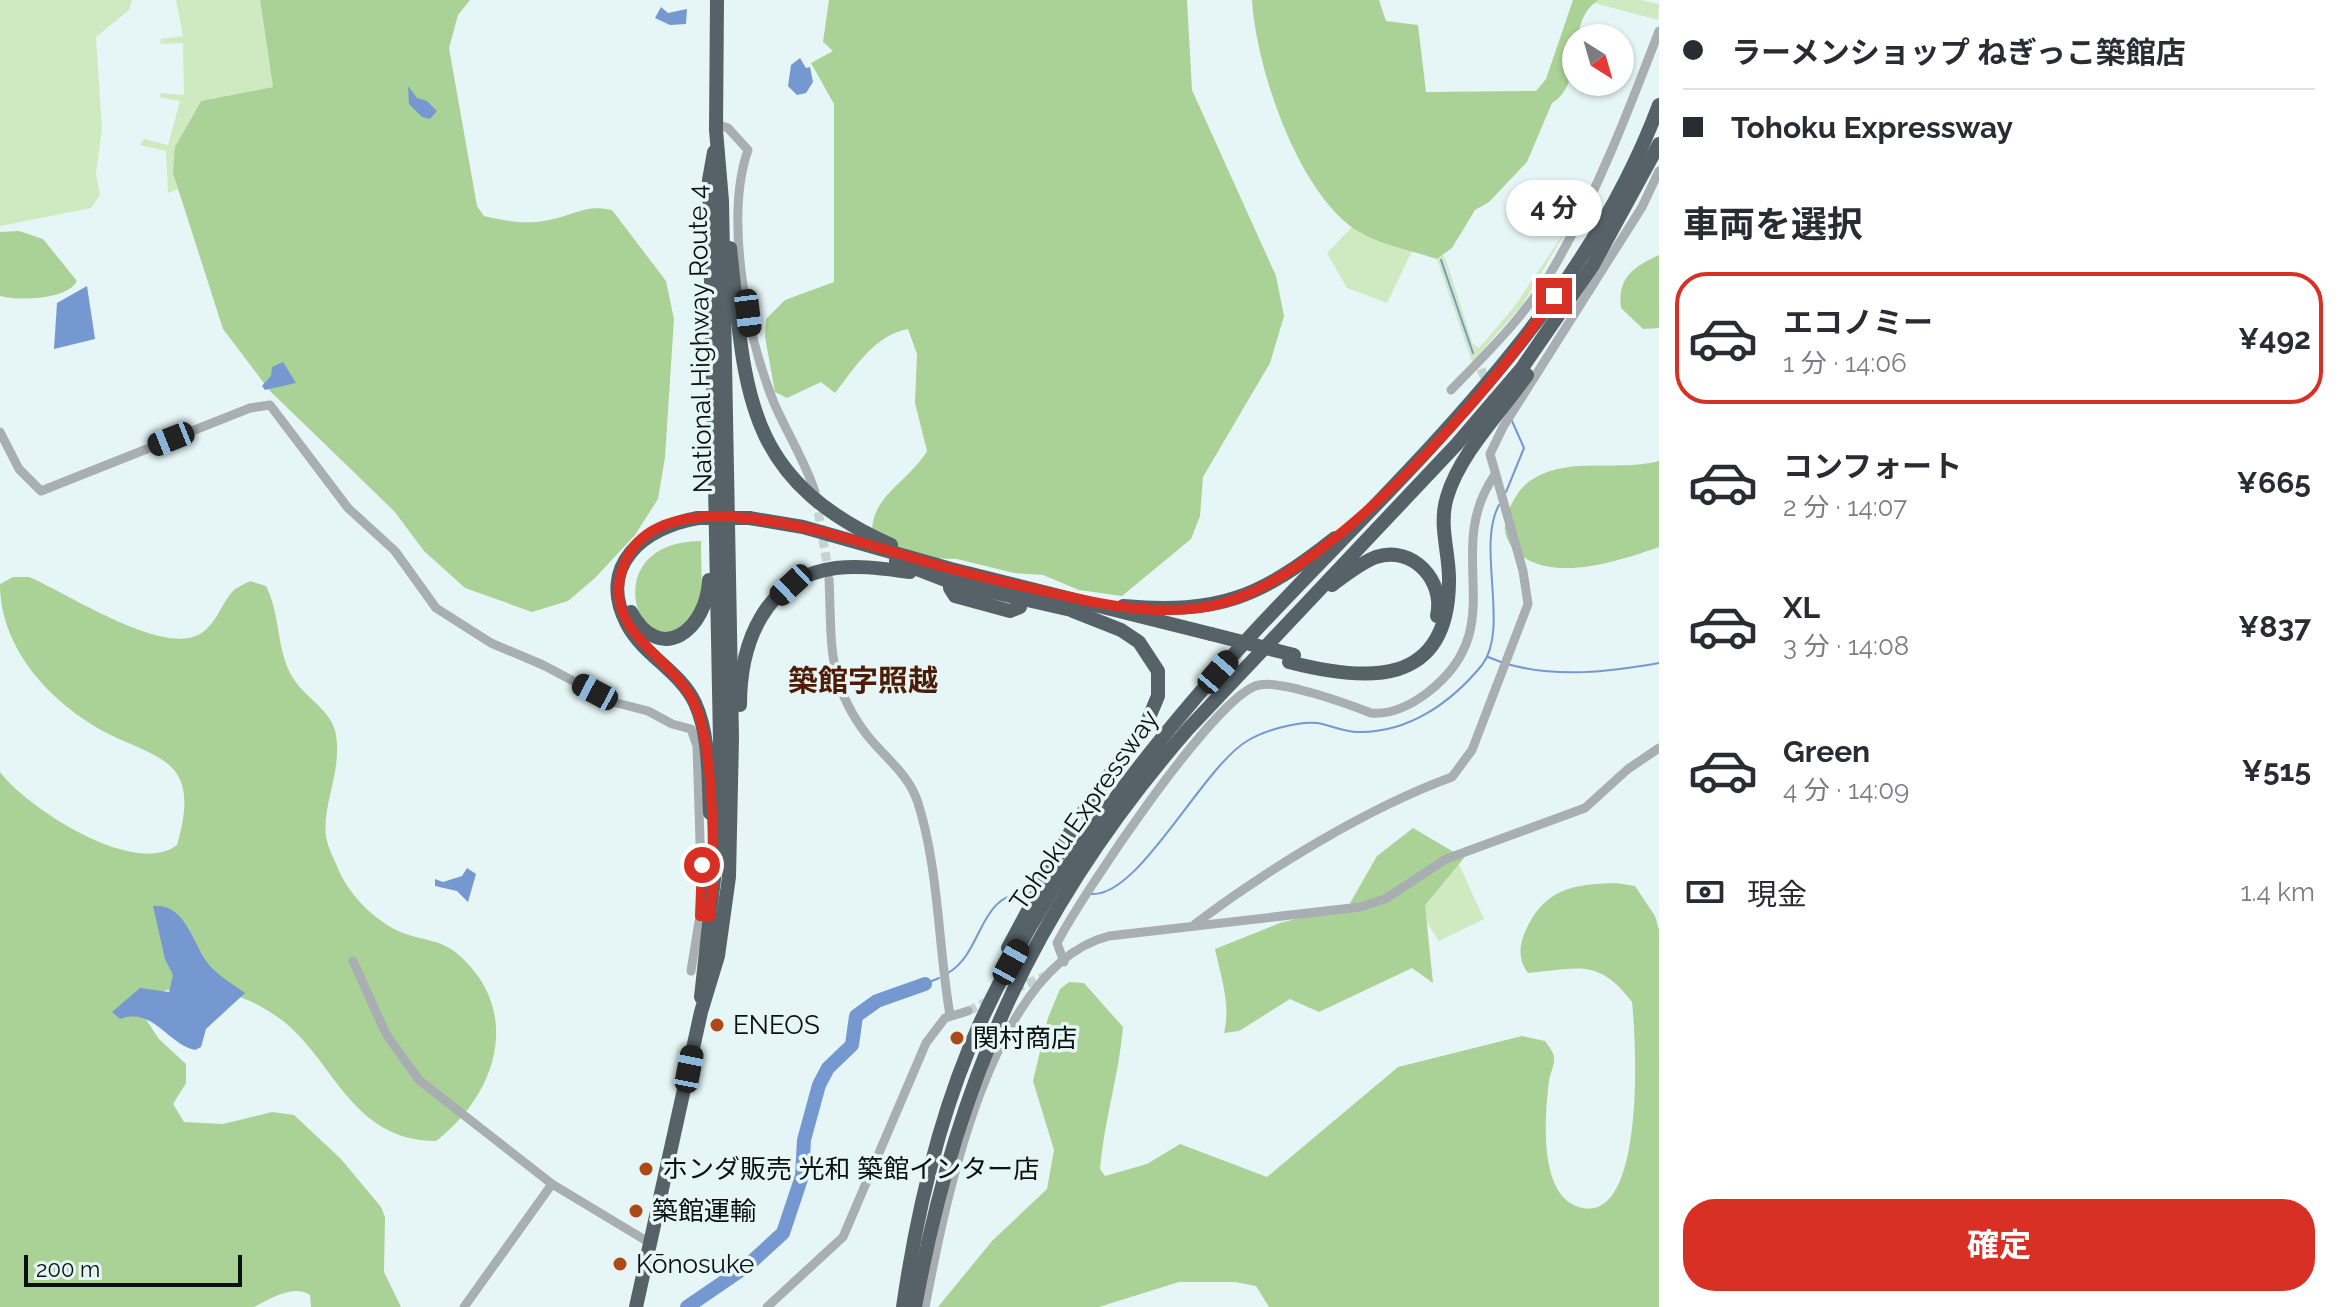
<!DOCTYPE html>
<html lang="ja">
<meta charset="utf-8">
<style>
body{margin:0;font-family:Raleway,"Noto Sans JP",sans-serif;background:#f2f2f3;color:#2b2b33;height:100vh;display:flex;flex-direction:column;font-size:30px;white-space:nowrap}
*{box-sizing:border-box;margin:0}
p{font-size:26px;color:#7c7c81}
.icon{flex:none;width:44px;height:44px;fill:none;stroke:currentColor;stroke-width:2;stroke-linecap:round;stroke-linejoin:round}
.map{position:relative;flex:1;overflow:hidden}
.details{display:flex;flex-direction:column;background:#fff;width:680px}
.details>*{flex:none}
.top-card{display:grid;align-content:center;height:176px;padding:0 24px;background:#fff}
.needle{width:52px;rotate:143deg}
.controls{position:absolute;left:1562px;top:24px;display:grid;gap:16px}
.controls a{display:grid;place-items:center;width:72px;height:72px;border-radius:50%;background:#fff;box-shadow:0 2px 6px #0004;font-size:40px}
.scale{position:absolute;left:24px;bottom:20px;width:218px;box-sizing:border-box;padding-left:8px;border:4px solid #0a0f0f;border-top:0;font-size:22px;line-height:28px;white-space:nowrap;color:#0a0f0f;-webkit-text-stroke:6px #e6f6f6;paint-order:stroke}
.end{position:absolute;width:36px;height:36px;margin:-18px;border:10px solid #d93025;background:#fff;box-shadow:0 0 0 4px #fff}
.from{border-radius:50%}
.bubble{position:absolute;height:56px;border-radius:28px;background:#fff;box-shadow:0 2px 6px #0004;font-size:26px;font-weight:700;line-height:56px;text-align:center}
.car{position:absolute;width:24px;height:48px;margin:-24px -12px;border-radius:10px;box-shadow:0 0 6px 2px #0007;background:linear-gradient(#222 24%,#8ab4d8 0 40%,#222 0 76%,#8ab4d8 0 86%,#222 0)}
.top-card b{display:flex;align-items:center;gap:28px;height:76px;font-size:30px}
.top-card b+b{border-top:2px solid #e1e1e2}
.top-card i{width:20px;height:20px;background:#2b2b33}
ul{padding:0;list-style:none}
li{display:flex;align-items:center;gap:24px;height:132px;margin:0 16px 12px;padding:0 8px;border:4px solid transparent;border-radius:32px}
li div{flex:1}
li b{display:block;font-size:30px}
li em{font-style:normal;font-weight:700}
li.current{border-color:#d93025}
li>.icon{width:72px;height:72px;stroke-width:1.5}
h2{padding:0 24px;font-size:36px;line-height:96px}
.pay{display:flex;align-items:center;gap:20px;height:88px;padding:0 24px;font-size:30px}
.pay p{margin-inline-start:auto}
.primary-button{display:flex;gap:16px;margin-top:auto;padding:16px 24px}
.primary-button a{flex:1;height:92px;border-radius:32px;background:#d93025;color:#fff;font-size:32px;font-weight:700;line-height:92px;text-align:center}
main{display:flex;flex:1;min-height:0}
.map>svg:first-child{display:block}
.green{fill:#cfe9c1}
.forest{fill:#abd296}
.water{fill:#7498cf}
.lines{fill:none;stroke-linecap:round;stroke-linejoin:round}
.stream{stroke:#7498cf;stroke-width:2}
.river{stroke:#7498cf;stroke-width:14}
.minor-tunnel{stroke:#c5d3d3;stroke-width:9;stroke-dasharray:9 4.5;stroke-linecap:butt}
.minor{stroke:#a8aeb1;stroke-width:9}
.highway{stroke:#566267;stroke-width:14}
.highway-bridge{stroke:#566267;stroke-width:14}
.route{stroke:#d93025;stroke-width:10}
.poi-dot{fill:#ad4819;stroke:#e6f6f6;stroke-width:3}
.labels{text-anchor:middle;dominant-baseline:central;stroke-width:7;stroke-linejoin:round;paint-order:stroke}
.street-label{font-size:26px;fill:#0a0f0f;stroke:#e6f6f6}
.poi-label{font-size:26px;fill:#0a0f0f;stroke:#e6f6f6;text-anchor:start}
.quarter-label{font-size:30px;font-weight:bold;fill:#4d1c07;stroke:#e6f6f6}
</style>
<main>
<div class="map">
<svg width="1659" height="1307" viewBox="0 0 1659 1307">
<rect width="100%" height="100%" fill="#e6f6f6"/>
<g class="green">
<path d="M 0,0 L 132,0 L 129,10 L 96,37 L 102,129 L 96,174 L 100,195 L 91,208 L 0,226 Z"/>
<path d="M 176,0 L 260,0 L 273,87 L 201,101 C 184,131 167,154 178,189 L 168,193 L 166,151 L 140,145 L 144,139 L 168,145 L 180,101 L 161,98 L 160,93 L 184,95 L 183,43 L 160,44 L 161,39 L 183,36 Z"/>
<path d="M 1599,0 L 1641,0 L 1659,4 L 1658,20 L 1594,3 Z"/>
<path d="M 1570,224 L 1523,304 L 1472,362 L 1437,259 L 1443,255 L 1446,260 L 1473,344 L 1479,348 L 1514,307 Z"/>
<path d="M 1352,227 L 1378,241 L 1412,251 L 1387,303 L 1347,288 L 1327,253 Z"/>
<path d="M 1457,860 L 1484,919 L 1439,941 L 1407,893 Z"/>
</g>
<g class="forest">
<path d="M 260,0 L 470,0 L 458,15 L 449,48 L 477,206 L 484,216 C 506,221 527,225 549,220 C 575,215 585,204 612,210 L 666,281 L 674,319 L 665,457 L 658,499 L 635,535 L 595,578 L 568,601 L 532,612 L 465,588 L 424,551 L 394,511 L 270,391 L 223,329 L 173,173 L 175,147 L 201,101 L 273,87 Z"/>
<path d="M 829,0 L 1187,0 L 1192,90 L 1276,276 L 1284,316 L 1270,363 L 1203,477 L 1200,516 L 1191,539 L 1122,596 L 1079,590 L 1043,575 L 1014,573 L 957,559 L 899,557 L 873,541 C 865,499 908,483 927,451 L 915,403 L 917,354 L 908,329 C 874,335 854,369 835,393 L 821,382 L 787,398 L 775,392 L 765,337 L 766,319 L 785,300 L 834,282 L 834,104 L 811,63 L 833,51 L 823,42 Z"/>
<path d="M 1252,0 L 1379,0 L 1386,21 L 1418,25 L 1426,92 L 1536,91 L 1546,79 L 1573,0 L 1599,0 C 1564,19 1587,83 1552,103 L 1527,162 L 1489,202 L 1475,210 L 1452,248 L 1437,259 C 1410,250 1380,245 1356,230 C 1297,191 1256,67 1252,0 Z"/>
<path d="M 19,231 L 43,239 L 77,281 C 67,300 18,301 0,296 L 0,232 Z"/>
<path d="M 1659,255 L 1659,328 L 1643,329 L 1621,308 C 1617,278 1633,267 1659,255 Z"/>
<path d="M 1659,461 L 1659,547 C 1619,561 1546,586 1513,548 C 1506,540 1503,529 1506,519 C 1509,506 1520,486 1533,479 C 1569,456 1618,472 1659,461 Z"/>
<path d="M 701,541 L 702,604 C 696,612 690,622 682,628 C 638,663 596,542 701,541 Z"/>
<path d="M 13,577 L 29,577 C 69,594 162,656 200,634 C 217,624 221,603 234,590 C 237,587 245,584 250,581 L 266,586 C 281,615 276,651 293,678 C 306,699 332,710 336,735 C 342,772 322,804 326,837 C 328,848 335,861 339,871 C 351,898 381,927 409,935 C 424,940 441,941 454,951 C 524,1007 499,1093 436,1141 C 347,1141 333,1052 273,1014 C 251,999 225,990 199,988 C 173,986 156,990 139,1009 L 159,1039 L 186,1064 L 186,1083 L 173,1104 L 184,1122 L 223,1124 L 272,1112 L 294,1115 L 341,1159 L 381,1207 L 385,1217 L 384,1272 L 401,1307 L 311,1307 L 310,1295 C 293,1284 270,1299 254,1307 L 0,1307 L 0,772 C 27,808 135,878 177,845 C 183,824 190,794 177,774 C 166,756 133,746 115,737 C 56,709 0,652 0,584 Z"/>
<path d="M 1413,828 L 1464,858 L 1425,905 L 1433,983 L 1412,968 L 1319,1012 L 1290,999 L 1239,1031 L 1224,1033 C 1231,1005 1221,977 1215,949 L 1280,923 L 1349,905 L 1377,856 Z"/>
<path d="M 1616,883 L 1635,886 L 1655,916 L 1659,930 L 1659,1307 L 1269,1307 L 1256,1286 L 1235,1282 L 1179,1282 L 1099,1307 L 938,1307 L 992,1241 L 1047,1189 L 1054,1150 L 1033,1081 L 1048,1018 L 1060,989 L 1069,982 L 1084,983 L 1123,1027 C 1119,1075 1104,1121 1100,1169 L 1105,1176 L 1147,1164 L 1180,1144 L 1267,1177 L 1398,1067 L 1522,1036 L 1545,1041 C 1548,1045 1554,1053 1554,1057 C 1555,1064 1550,1074 1549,1081 C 1545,1113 1538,1191 1576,1206 C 1647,1233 1636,1038 1632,1002 C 1598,957 1577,969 1528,973 C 1518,960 1519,946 1525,932 C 1544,889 1572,884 1616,883 Z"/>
</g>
<g class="water">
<path d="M 661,7 L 668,13 L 687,9 L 686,24 L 670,25 L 655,18 Z"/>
<path d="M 800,58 L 806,68 L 810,67 L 813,82 L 806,93 L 797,95 L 788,86 L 791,65 Z"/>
<path d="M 408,86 L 417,98 L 427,101 L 437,111 L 430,119 L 422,117 L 409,104 Z"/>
<path d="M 87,286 L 95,339 L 54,349 L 57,303 Z"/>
<path d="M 283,362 L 296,383 L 265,390 L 262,386 L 271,376 L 272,367 Z"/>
<path d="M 467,868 L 476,874 L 468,902 L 457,891 L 435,886 L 435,879 L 443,882 L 462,876 Z"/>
<path d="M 153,906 C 187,903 193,947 210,966 C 220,977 234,985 245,993 L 206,1029 L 201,1047 L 195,1050 C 167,1044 154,1007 120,1019 L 112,1012 L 140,988 L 169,992 L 173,975 L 165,959 Z"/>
</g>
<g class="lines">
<g class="stream">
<path d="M 1441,260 L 1473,353"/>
<path d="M 1506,492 L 1524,448 L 1512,421"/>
<path d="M 1488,657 L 1501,662"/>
<path d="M 1507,664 C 1557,678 1609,672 1659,663"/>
<path d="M 1091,894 C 1139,898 1201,769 1247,741 C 1263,731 1297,721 1317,723 C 1331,725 1343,732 1358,732 C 1408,733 1451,703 1482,665 C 1510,629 1476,546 1499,505"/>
<path d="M 948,973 C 985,951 977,892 1029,893"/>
<path d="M 925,984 L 939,978"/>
</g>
<path class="river" d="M 687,1307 L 747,1266 L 783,1233 L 802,1176 L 804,1140 L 819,1085 L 828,1068 L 852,1045 L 856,1016 L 877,1001 L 925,984"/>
<g class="minor-tunnel">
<path d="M 1481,369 L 1495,403"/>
<path d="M 816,499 L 829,575"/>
<path d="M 1015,989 L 1052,973"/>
<path d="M 968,1011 L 991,1000"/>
</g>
<g class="minor">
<path d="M 716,124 L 728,128 L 748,150 C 724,218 747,337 774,403 C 787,433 805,461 815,492"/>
<path d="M 1451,390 C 1487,353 1528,313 1554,267 C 1597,193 1628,112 1659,31"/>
<path d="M 0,432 L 19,469 L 41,491 L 250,408 L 270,405 L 348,508 L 395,551 L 436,608 L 491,643 L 543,665 L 613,702 L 648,711 L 672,724 L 691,729 L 697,746 L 702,903 L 691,971"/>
<path d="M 829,579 C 832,642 826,682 867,735 C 885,758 909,774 918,803 C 939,869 938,946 950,1015"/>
<path d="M 1195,924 C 1268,869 1367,808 1452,777 L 1472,750 L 1528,604 L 1523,571 L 1490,454 L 1503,427 L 1642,207 L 1659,171"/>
<path d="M 353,961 L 386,1034 L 419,1080 L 552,1184 L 650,1243"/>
<path d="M 1064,962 L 1057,943 C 1080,898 1216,693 1259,685 C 1282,680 1348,704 1371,713 C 1392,715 1411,705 1427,693 C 1514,627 1441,554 1494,476"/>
<path d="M 464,1307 L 552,1184"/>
<path d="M 767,1307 L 843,1237 L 926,1043 L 945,1018 L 968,1011"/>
<path d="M 925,1307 C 945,1204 990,966 1109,936 L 1360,907 L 1385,899 L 1446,859 L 1585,808 L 1628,769 L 1659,748"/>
</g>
<g class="highway">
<path d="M 730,248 C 746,392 742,478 891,545"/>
<path d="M 698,518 C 645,527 596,565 627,624 C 643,655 680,671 695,703 C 710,736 708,777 710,813"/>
<path d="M 749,518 L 803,527 L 951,569 L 1211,634"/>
<path d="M 896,561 L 953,583 L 1080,612"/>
<path d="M 1332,585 C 1346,575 1360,563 1376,557 C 1413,545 1445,581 1437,616"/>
<path d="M 950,588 L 955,596 L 1010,611 L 1020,607"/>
<path d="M 1123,606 C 1220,614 1259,598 1335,538"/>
<path d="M 631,612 C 660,666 707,630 709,580"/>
<path d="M 1289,662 C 1366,682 1448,688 1449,582 C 1450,554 1438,526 1447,497 C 1460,453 1501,412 1527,375"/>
<path d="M 740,705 C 740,643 765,577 836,568 C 861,565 885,569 910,572"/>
<path d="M 1008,948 L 1074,825 L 1148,720 L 1158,696 L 1158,671 L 1139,642 L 1121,630 L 1073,611"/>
<path d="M 701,997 L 716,861 L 720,740 L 709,180 L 714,152"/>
<path d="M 636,1307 L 701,1012 L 718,956 L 729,877 L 732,738 L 722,201 L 716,130 L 717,0"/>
<path d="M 903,1307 C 917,1210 940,1111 981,1021 C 1048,876 1147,748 1255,631 C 1405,470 1580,317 1659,105"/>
<path d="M 915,1307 C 956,1080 1036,903 1188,729 L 1456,445 L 1522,368 L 1593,265 L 1659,144"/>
</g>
<g class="highway-bridge">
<path d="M 698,518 L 749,518"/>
<path d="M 1211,634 L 1294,655"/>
</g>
</g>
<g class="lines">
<path class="route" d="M 702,865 L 700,916 L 710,917 C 715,867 715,751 695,705 C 674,656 602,633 622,570 C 654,464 864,545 933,564 C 978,577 1024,587 1070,597 C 1117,608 1176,617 1223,603 C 1331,573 1494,390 1554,296"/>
</g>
<g class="poi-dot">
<circle cx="717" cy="1025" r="8"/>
<circle cx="957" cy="1038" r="8"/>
<circle cx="646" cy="1169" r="8"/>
<circle cx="636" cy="1211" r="8"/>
<circle cx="620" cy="1264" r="8"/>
</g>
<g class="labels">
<g class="street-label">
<text transform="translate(700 339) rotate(-91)">National Highway Route 4</text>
<text transform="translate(1084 810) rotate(-55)">Tohoku Expressway</text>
</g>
<g class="poi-label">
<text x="733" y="1025">ENEOS</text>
<text x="973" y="1038">関村商店</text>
<text x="662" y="1169">ホンダ販売 光和 築館インター店</text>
<text x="652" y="1211">築館運輸</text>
<text x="636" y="1264">Kōnosuke</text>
</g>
<g class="quarter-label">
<text x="863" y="680">築館字照越</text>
</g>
</g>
</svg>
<div class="controls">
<a><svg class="needle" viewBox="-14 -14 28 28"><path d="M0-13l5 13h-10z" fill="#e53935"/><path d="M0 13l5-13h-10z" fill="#7c7c81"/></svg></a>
</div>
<div class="scale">200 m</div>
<i class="end from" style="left:702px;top:865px"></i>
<i class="end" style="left:1554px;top:296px"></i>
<div class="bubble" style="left:1506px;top:180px;width:96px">4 分</div>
<i class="car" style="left:748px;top:313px;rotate:173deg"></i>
<i class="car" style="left:171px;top:439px;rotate:248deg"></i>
<i class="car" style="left:791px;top:585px;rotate:227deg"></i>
<i class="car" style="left:1218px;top:672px;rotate:41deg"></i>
<i class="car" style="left:595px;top:692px;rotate:298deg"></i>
<i class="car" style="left:1011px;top:962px;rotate:29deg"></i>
<i class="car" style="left:689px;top:1069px;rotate:11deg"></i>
</div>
<section class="details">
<div class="top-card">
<b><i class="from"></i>ラーメンショップ ねぎっこ築館店</b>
<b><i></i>Tohoku Expressway</b>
</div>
<h2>車両を選択</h2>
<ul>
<li class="current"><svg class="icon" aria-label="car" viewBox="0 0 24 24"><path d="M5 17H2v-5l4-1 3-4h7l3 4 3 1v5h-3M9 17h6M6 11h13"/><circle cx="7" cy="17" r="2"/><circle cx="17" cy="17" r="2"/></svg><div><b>エコノミー</b><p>1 分 · 14:06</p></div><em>¥492</em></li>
<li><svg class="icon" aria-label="car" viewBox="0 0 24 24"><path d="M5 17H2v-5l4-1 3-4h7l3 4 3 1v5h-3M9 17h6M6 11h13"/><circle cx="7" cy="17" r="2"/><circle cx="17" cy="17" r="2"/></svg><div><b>コンフォート</b><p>2 分 · 14:07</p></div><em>¥665</em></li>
<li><svg class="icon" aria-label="car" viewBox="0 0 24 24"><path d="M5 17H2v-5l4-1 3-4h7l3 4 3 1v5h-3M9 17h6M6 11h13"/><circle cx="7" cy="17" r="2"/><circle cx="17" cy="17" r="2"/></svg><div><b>XL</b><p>3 分 · 14:08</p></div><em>¥837</em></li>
<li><svg class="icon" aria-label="car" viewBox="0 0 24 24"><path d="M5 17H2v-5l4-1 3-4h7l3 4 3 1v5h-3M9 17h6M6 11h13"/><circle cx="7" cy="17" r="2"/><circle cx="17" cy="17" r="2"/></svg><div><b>Green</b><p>4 分 · 14:09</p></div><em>¥515</em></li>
</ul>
<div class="pay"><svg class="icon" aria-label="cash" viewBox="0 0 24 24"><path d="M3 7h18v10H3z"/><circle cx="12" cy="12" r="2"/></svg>現金<p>1.4 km</p></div>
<div class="primary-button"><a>確定</a></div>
</section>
</main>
